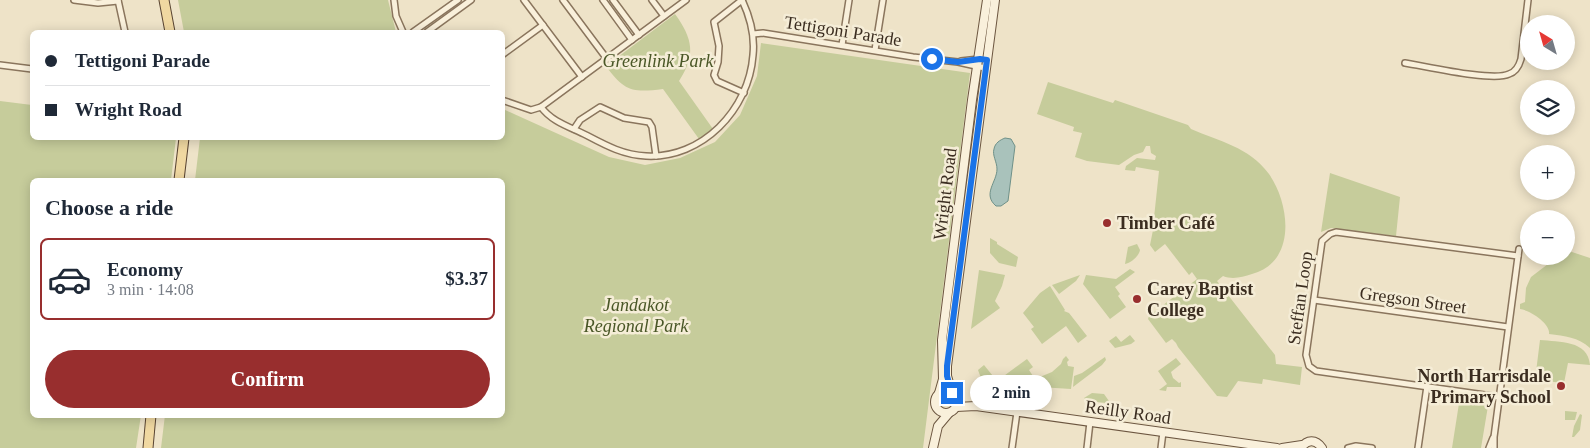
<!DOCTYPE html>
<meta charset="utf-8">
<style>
body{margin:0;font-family:Georgia,serif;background:#f2f2f3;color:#1f2937;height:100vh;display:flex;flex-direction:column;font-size:19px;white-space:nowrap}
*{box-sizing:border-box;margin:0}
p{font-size:16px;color:#747a83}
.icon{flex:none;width:28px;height:28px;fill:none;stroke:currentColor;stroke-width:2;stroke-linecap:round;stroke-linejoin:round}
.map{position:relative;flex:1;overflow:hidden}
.details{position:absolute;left:30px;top:178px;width:475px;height:240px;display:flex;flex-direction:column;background:#fff;border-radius:8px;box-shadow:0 2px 12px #0003}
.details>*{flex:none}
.banner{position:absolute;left:30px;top:30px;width:475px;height:110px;border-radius:8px;box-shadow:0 2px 12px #0003;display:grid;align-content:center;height:110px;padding:0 15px;background:#fff}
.needle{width:32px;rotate:323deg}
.buttons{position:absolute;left:1520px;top:15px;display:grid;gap:10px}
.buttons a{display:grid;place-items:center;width:55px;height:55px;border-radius:50%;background:#fff;box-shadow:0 2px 12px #0003;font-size:25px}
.end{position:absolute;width:22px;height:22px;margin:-11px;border:6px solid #1a73e8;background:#fff;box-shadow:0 0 0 2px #fff}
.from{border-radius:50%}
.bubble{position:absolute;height:35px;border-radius:18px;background:#fff;box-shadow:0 2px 12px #0003;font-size:16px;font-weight:600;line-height:35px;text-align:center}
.banner b{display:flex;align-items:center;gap:18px;height:48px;font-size:19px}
.banner b+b{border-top:1px solid #e0e1e3}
.banner i{width:12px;height:12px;background:#1f2937}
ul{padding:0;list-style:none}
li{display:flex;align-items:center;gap:15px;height:82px;margin:0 10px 8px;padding:0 5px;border:2px solid #e0e1e3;border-radius:8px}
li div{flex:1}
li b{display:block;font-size:19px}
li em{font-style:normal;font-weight:600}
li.active{border-color:#982e2e}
li>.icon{width:45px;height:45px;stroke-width:1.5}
h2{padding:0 15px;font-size:22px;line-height:60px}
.button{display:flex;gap:10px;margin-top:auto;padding:10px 15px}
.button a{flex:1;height:58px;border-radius:30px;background:#982e2e;color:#fff;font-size:20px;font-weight:600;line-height:58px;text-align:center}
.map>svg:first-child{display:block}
.green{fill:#c6cc9b}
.water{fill:#a9c2bb;stroke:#6f9189}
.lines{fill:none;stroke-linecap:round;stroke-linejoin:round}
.street-casing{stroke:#8a755d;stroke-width:8}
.secondary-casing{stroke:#6c5640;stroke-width:10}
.primary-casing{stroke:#584331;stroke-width:11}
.street{stroke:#f9f0db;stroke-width:5}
.secondary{stroke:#f9f0db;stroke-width:8}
.primary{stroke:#f0d8a1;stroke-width:9}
.route{stroke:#1a73e8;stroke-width:6}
.poi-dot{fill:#982e2e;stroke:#f5edd7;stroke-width:2}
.labels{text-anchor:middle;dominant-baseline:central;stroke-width:5;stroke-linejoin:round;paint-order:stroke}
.street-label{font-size:18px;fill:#3b2d20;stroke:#f5edd7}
.park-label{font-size:18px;font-style:italic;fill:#4a5727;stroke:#f5edd7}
.poi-label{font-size:18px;font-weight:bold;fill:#3b2d20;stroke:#f5edd7;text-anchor:start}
</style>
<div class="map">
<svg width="1590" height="448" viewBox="0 0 1590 448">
<rect width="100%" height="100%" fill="#eee3c8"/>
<g class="green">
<path d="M 178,0 L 388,0 L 396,32 L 184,32 Z"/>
<path d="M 675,14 C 693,39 696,55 679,81 L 713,129 L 699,139 L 663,89 C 632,93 624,91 606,66 Z"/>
<path d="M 761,43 L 970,73 L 923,448 L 161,448 L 165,415 L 502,415 L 502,180 L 195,180 L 200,138 L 502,138 L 503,109 L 609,157 L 645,165 L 680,158 L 715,142 L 740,115 L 757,76 Z"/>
<path d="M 1048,82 L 1113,103 L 1115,100 L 1188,125 L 1191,129 C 1220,142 1248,146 1269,174 C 1290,204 1297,262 1252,274 C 1242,277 1233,280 1223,276 L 1217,281 L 1275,355 L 1276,364 L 1302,367 L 1300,385 L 1263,379 L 1262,384 L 1238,381 L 1227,397 L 1217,396 L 1178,347 L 1176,343 L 1172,339 L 1166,343 L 1148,319 L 1149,316 L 1197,279 L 1192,272 L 1189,275 L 1165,244 L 1155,252 L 1150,245 L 1153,230 L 1155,230 L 1155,227 L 1153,227 L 1159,171 L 1136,167 L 1135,171 L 1125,170 L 1126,166 L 1137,158 L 1155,160 L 1156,156 L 1151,153 L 1150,146 L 1146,146 L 1143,152 L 1134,155 L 1119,165 L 1087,161 L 1075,157 L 1082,133 L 1073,131 L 1074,127 L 1037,114 Z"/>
<path d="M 0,101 L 32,105 L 32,138 L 176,138 L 171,180 L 32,180 L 32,415 L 141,415 L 136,448 L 0,448 Z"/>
<path d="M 1330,173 L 1400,197 L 1396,236 L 1331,228 L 1321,232 Z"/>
<path d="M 990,238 L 997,242 L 997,244 L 1018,257 L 1016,267 L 999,263 L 990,253 Z"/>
<path d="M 1137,244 L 1140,250 C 1139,256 1131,263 1125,264 L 1128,247 Z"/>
<path d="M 1566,250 L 1590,258 L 1590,348 C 1578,337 1565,336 1549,334 C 1551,324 1530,310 1520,309 L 1520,304 L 1525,302 L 1526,288 L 1531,277 L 1548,264 L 1550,256 L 1566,256 Z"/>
<path d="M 1130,269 L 1135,272 L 1115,287 L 1120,294 L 1118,296 L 1126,307 L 1110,319 L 1083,284 L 1086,275 L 1116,279 Z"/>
<path d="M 979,270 L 1005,275 L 1002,286 L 995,301 L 1000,308 L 971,329 Z"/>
<path d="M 1080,275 L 1076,281 L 1059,294 L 1052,285 Z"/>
<path d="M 1050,286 L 1065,310 L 1064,311 L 1069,313 L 1087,336 L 1078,343 L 1066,326 L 1042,344 L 1031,329 L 1034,327 L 1023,313 L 1040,293 Z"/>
<path d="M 1130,335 L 1135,341 L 1131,344 L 1115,348 L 1109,341 L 1116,336 L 1121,342 Z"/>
<path d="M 1540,340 C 1559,342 1588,340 1590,365 L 1568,363 L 1564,383 L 1535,380 Z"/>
<path d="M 1066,356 L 1069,360 L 1067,362 L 1068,366 L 1074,367 L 1071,389 L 1009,385 L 1009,383 L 999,381 L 998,383 L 981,378 L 978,370 L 984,365 L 997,381 L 1027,359 L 1033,367 L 1029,370 L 1035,379 L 1052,372 L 1061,364 L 1063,359 Z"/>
<path d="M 1105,357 L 1106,360 L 1102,365 L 1073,387 L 1074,376 L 1082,373 Z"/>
<path d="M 1176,358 L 1181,364 L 1171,372 L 1173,378 L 1179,383 L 1181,382 L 1181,387 L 1167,387 L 1166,391 L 1159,390 L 1167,384 L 1158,371 Z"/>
<path d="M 1092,393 L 1104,394 L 1109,401 L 1106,403 L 1087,401 L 1084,398 Z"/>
<path d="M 1460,397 L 1463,398 L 1469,404 L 1482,403 L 1488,406 L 1481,448 L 1452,448 Z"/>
<path d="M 1565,411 L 1577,412 L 1575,420 L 1565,420 Z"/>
<path d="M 1580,414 L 1582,415 L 1580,430 L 1574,437 L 1572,437 L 1574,426 Z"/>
</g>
<path class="water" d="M 1005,138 L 1011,139 L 1015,146 L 1008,201 L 1001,206 L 996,206 C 982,194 997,182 997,169 C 997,162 992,155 994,149 C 995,143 1000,140 1005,138 Z"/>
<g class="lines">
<defs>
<g id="street">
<path d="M 74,0 L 98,3 L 118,1"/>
<path d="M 118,0 L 125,32"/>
<path d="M 394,0 L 396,16 L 403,32"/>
<path d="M 524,0 L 582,77"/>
<path d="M 563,0 L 607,59"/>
<path d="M 603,0 L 632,40"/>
<path d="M 613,0 L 639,35"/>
<path d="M 652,0 L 664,16"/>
<path d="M 742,0 L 714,22 L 719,46 L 718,62 L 714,75 L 717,81 L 744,93"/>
<path d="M 413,32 L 458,0"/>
<path d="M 427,32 L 471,0"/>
<path d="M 753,34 L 763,33 L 913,57 L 958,62 L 985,68"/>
<path d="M 842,45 L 849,0"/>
<path d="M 875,50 L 883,0"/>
<path d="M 502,55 L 543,25"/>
<path d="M 961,61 L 979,59 L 987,60"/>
<path d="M 1405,63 C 1425,66 1493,82 1509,74 C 1516,72 1519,66 1521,59 L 1528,0"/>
<path d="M 0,65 L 32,69"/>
<path d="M 502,100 L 531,110 L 541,107 C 552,122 570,127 586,135 C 605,145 623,155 646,156 C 702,159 749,110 753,55 C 755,36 750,17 742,0"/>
<path d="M 541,107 L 686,0"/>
<path d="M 574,129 L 580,120 L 600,107 L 624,118 L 649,122 L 652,127 L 656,156"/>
<path d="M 1314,300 L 1508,327"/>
<path d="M 1499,397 L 1316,371 L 1309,366 L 1306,355 L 1322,241 L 1330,234 L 1336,232 L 1518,256"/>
<path d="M 1012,448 L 1017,412"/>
<path d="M 1087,448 L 1090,422"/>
<path d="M 1161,448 L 1163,432"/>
<path d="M 1348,448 L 1356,446 L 1372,448"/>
<path d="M 1418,448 L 1427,386"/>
<path d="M 1489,448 L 1493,438"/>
<path d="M 1494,448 L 1494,437 L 1519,249"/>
</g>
<g id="secondary">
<circle cx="946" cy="402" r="11"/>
<path d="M 939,393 L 943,379 L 942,340 L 972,100 L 987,0"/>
<path d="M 952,393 L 947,376 L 947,366 L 995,0"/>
<path d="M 956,407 L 976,406 L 1277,448"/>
<path d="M 933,448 L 938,426 L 949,413"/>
<path d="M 1282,448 L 1302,445"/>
<path d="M 1301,448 C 1307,439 1316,439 1322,448"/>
</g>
<g id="primary">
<path d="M 164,0 L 170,32"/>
<path d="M 179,180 L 184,138"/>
<path d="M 148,448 L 151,415"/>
</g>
</defs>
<use href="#street" class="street-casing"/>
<use href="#secondary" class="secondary-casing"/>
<use href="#primary" class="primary-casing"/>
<use href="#street" class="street"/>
<use href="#secondary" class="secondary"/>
<use href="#primary" class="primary"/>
</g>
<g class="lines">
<path class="route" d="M 932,59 L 958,62 L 980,59 L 987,60 L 947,366 L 947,376 L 952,393"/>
</g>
<g class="poi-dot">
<circle cx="1107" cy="223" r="5"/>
<circle cx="1137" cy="299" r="5"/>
<circle cx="1561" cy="386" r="5"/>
</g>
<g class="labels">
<g class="street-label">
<text transform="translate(843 31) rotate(9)">Tettigoni Parade</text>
<text transform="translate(945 194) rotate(-83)">Wright Road</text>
<text transform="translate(1300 298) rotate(-82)">Steffan Loop</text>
<text transform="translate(1413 300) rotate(8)">Gregson Street</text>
<text transform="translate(1128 412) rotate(8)">Reilly Road</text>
</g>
<g class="park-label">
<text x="658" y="61">Greenlink Park</text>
<text x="636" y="305">Jandakot<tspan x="636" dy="21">Regional Park</tspan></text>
</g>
<g class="poi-label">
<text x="1117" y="223">Timber Café</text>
<text x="1147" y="289">Carey Baptist<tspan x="1147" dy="21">College</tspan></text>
<text x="1551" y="376" text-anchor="end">North Harrisdale<tspan x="1551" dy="21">Primary School</tspan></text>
</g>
</g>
</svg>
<div class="buttons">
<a><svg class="needle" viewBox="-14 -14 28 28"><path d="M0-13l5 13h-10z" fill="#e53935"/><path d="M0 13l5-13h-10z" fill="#747a83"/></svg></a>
<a><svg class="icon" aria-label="layers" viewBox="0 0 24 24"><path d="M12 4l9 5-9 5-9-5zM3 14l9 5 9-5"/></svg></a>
<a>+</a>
<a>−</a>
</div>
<i class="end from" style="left:932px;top:59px"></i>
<i class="end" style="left:952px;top:393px"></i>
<div class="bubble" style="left:970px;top:375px;width:82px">2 min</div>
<div class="banner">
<b><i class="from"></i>Tettigoni Parade</b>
<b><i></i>Wright Road</b>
</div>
<section class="details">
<h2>Choose a ride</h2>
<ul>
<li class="active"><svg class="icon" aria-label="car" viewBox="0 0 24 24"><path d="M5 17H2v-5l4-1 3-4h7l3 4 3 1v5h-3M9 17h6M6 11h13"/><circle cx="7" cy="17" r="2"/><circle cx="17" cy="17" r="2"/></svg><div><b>Economy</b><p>3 min · 14:08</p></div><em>$3.37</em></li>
</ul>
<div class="button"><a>Confirm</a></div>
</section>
</div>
